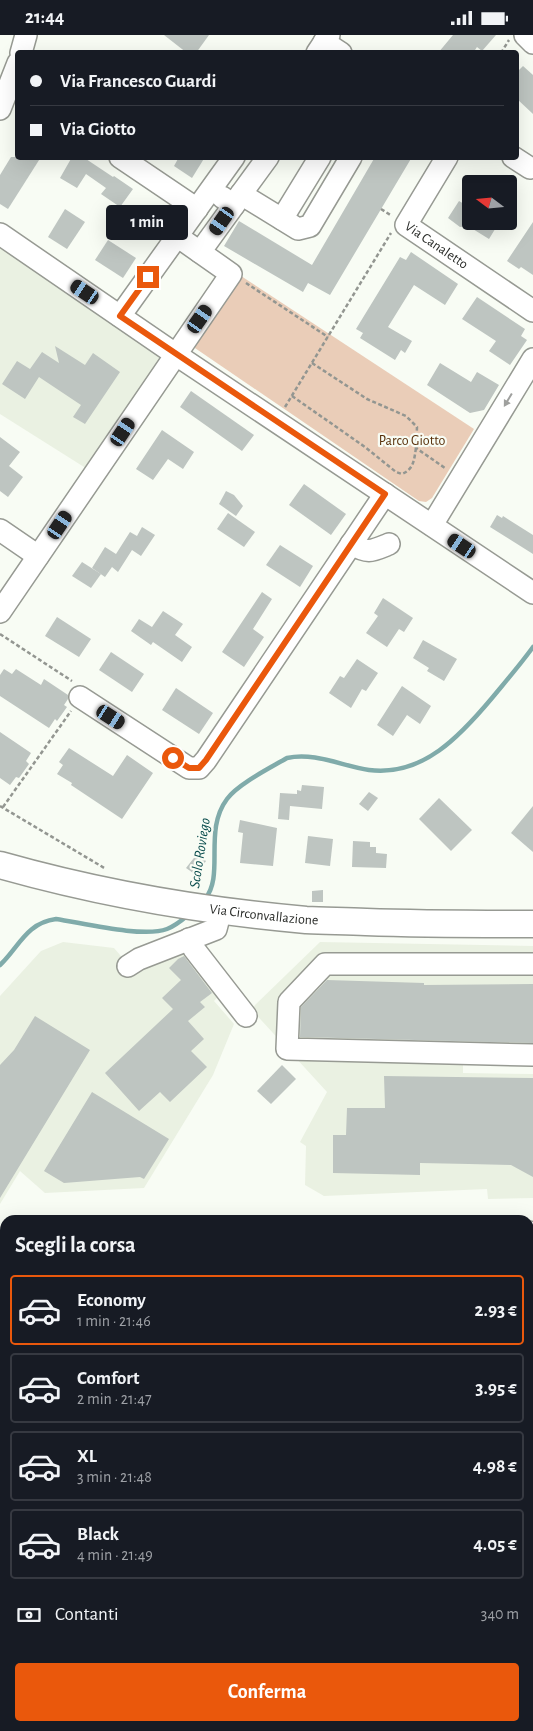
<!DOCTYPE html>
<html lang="it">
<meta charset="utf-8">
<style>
body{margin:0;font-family:"Alegreya Sans",sans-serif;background:#242831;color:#f1f3f6;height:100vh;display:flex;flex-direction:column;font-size:19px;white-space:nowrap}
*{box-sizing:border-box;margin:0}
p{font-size:16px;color:#9ea1a6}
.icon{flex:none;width:28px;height:28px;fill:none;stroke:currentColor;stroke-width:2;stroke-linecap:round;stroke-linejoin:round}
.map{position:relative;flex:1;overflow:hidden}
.drawer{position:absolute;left:0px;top:1180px;width:534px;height:516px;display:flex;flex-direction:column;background:#171b24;border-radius:15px 15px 0 0;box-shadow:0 5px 20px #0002}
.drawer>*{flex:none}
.guide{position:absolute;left:15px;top:15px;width:504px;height:110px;border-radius:5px;box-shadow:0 5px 20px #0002;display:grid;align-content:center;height:110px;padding:0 15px;background:#171b24}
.needle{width:32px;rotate:286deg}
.fabs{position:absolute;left:462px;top:140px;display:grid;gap:10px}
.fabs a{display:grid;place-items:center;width:55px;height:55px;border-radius:5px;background:#171b24;box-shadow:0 5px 20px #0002;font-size:25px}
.end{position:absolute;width:22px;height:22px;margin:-11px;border:6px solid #ea580c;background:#fff;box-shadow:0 0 0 2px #fff}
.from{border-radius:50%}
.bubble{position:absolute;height:35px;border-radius:5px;background:#171b24;box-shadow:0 5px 20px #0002;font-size:16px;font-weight:700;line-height:35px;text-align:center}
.car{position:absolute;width:15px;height:30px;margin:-15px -8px;border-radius:6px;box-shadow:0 0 4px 1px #0007;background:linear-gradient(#222 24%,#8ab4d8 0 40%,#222 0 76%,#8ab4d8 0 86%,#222 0)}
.guide b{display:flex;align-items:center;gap:18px;height:48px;font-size:19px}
.guide b+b{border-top:1px solid #363941}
.guide i{width:12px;height:12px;background:#f1f3f6}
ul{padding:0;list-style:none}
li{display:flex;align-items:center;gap:15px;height:70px;margin:0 10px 8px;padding:0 5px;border:2px solid #363941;border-radius:5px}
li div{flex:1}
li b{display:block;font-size:19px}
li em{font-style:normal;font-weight:700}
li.active{border-color:#ea580c}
li>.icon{width:45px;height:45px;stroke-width:1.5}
h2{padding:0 15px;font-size:22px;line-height:60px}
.pay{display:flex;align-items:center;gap:12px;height:55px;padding:0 15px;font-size:19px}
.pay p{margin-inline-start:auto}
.primary-button{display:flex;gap:10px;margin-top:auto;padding:10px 15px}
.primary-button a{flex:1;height:58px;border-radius:5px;background:#ea580c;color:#fff;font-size:20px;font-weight:700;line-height:58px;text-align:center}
.status{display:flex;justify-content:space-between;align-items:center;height:35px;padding:0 25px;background:#171b24;direction:ltr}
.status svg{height:14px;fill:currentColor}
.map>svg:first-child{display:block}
.built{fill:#eaf1e2}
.green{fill:#eacdb8}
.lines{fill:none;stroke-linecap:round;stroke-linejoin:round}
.stream{stroke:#80abaa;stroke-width:4.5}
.building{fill:#bec5c1}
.minor-casing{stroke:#979a93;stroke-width:24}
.major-casing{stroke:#979a93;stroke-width:29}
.path{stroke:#939691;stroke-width:2.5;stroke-dasharray:4 2.5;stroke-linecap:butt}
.minor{stroke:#fff;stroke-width:21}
.major{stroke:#fff;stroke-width:26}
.oneway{fill:#9fa09e}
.route{stroke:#ea580c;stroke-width:6}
.labels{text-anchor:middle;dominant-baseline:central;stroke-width:4.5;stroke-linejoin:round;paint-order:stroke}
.street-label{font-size:14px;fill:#292b28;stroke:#f8fcf4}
.park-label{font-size:14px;fill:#572f09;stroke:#f8fcf4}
.water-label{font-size:15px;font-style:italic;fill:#094c4c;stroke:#f8fcf4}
</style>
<div class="status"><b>21:44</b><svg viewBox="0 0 49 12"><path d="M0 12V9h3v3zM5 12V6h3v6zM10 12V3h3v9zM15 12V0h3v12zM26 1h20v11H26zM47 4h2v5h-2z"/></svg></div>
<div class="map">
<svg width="533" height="1696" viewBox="0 0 533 1696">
<rect width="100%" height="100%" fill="#f8fcf4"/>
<g class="built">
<path d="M 0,212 L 161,321 L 161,331 L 92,437 L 0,379 Z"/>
<path d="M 63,907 L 114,913 L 132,934 L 185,912 L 222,957 L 214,966 L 234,989 L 213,1040 L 144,1153 L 45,1158 L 20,1136 L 0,1169 L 0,961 L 41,916 Z"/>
<path d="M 320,907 L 533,911 L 533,1025 L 463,1025 L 463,1038 L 533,1039 L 533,1163 L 488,1164 L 487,1154 L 324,1161 L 305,1150 L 306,1111 L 300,1107 L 327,1057 L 251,974 Z"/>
<path d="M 533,1238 L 533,1430 L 529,1438 L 529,1245 Z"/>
<path d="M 0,1259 L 5,1262 L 5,1530 L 0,1527 Z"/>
</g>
<path class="green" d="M 241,241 L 474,394 L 432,463 L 426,467 L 419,466 L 192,311 Z"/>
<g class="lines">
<g class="stream">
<path d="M 205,864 C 225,840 203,796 227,764 C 238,749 270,733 287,723 C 315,717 342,731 369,735 C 423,742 461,700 492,663 C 506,646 520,630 533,612"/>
<path d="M 0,930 C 19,912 26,888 56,884 C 83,888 143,903 167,894 C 175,891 181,886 187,881"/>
</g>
</g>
<g class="building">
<path d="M 164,0 L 209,0 L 196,18 L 187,18 Z"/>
<path d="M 453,0 L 496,0 L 482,16 L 477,12 L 473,18 L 438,18 Z"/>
<path d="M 523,31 L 533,40 L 533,79 L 516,63 L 516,38 Z"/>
<path d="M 11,122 L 41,122 L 8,174 L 0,169 L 0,140 Z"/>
<path d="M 72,122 L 83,122 L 113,142 L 114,141 L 133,154 L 120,172 L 101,159 L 106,153 L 86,139 L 77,153 L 60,143 Z"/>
<path d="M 179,122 L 205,122 L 192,143 L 174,131 Z"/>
<path d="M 375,122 L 412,122 L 330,260 L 308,248 L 303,257 L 224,211 L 239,186 L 312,230 Z"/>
<path d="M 459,166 L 471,173 L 471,186 L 500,186 L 489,204 L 468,191 L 460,192 L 448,183 Z"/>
<path d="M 150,170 L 170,183 L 158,202 L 138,189 Z"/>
<path d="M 65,174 L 85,187 L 67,214 L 48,202 Z"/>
<path d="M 120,176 L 129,183 L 121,194 L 112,187 Z"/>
<path d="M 533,187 L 533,240 L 521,232 L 519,234 L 507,226 Z"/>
<path d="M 108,205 L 136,223 L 123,243 L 95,225 Z"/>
<path d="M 411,217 L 458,249 L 445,270 L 414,250 L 388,292 L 412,306 L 405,318 L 401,315 L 395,325 L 360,303 L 363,298 L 356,294 L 400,222 L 406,225 Z"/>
<path d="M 477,262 L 525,294 L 521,301 L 527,305 L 510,330 L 489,316 L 496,306 L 462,284 Z"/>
<path d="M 55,311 L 85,330 L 93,318 L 120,337 L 85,389 L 73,382 L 81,370 L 39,342 L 25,364 L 2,349 L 17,326 L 30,334 L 42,317 L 59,328 Z"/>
<path d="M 440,328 L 471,347 L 477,337 L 499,350 L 484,375 L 470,378 L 427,350 Z"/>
<path d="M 191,356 L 254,400 L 242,416 L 180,372 Z"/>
<path d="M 162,395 L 194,417 L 183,434 L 168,424 L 153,445 L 136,434 Z"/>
<path d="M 0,402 L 20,417 L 9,431 L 23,442 L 8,462 L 0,456 Z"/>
<path d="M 304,449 L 346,479 L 331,500 L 289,470 Z"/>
<path d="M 226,456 L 234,460 L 243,471 L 236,481 L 219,469 Z"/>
<path d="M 228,478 L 255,497 L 244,512 L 217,494 Z"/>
<path d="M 497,480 L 502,483 L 503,481 L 533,500 L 533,519 L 490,492 Z"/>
<path d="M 142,492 L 155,500 L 141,521 L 132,515 L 118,537 L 112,532 L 105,542 L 92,533 L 105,512 L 116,519 L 130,497 L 137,501 Z"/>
<path d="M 280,510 L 313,531 L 300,552 L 266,530 Z"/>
<path d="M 82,527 L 101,539 L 91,553 L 72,541 Z"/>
<path d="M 262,557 L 272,564 L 253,594 L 264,602 L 244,632 L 222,617 Z"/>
<path d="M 383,563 L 413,583 L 404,597 L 399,594 L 387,612 L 366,598 L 378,581 L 374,578 Z"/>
<path d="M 163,576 L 183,589 L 175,600 L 192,612 L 182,627 L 153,607 L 151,610 L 131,596 L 139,584 L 152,592 Z"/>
<path d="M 57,582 L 91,604 L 79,622 L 45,601 Z"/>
<path d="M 423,605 L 457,624 L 444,646 L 427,636 L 429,633 L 413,623 Z"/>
<path d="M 111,617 L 144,639 L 132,657 L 99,635 Z"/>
<path d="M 357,624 L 378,638 L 366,656 L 362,654 L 351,673 L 329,658 L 340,641 L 344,643 Z"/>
<path d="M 4,634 L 12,639 L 16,634 L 41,650 L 44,644 L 68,660 L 68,664 L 64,670 L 67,672 L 57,686 L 55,684 L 49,693 L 0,661 L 0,640 Z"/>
<path d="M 402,651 L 431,671 L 420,689 L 407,680 L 393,701 L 377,690 Z"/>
<path d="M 176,653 L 213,678 L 199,699 L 162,675 Z"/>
<path d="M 0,697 L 31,718 L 26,726 L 29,729 L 19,743 L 16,742 L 10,750 L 0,743 Z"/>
<path d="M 69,713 L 113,741 L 127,720 L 153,738 L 122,784 L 71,750 L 72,748 L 57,739 L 63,730 L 59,727 Z"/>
<path d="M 302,750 L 324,752 L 322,774 L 290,771 L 289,785 L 278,784 L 280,758 L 297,759 L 297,755 L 301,756 Z"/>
<path d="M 369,757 L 378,763 L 368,776 L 359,769 Z"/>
<path d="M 439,763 L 472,795 L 451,816 L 419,784 Z"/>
<path d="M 533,771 L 533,817 L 511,798 Z"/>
<path d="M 240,785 L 277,793 L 273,831 L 240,828 L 243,798 L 238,797 Z"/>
<path d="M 308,801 L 333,804 L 330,831 L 305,828 Z"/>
<path d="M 353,806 L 370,807 L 370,812 L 376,812 L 376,818 L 387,819 L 386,833 L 352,832 Z"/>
<path d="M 197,819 L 206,826 L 196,840 L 186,833 Z"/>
<path d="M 323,855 L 323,867 L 312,867 L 312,856 Z"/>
<path d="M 184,921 L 212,958 L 200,967 L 205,972 L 188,986 L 204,1004 L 191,1016 L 207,1032 L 170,1067 L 160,1057 L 139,1076 L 105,1038 L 173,974 L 162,963 L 181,945 L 169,933 L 178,924 Z"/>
<path d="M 327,945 L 424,948 L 424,950 L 533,949 L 533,1008 L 300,1002 L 301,972 Z"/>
<path d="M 35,981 L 90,1015 L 0,1163 L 0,1030 L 14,1015 Z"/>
<path d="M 282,1030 L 296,1044 L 271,1069 L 257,1056 Z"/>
<path d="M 384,1041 L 533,1043 L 533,1142 L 511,1130 L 469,1129 L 420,1128 L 420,1140 L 333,1138 L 333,1100 L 346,1100 L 347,1073 L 385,1073 Z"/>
<path d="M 92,1057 L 169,1104 L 144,1144 L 140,1142 L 64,1148 L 44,1136 Z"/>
</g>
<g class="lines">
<defs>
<g id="minor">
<path d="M 525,0 L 533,8"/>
<path d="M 324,7 L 341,18"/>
<path d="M 21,18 L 26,0"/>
<path d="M 317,18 L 329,0"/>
<path d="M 0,74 L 18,28"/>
<path d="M 120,122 L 197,174"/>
<path id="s1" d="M 447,122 L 406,190 L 533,276"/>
<path d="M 513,122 L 530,133"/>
<path d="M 241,159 L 268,122"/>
<path d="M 234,170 L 241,159 L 298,194 L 310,191 L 351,122"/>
<path d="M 282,184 L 320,122"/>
<path d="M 0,199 L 175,319 L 533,558"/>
<path d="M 200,217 L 234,170 L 222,162"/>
<path d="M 120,281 L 234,122"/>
<path d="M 432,490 L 533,324"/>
<path d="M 0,495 L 38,521"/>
<path d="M 351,509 C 368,519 372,516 389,509"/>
<path d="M 0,577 L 231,239 L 177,201"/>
<path d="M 80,662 L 189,733 L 199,733 L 206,725 L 385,459"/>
<path d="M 189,904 L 194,914 L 246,981"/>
<path d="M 533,929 L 325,929 L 289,967 L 287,1014 L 533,1020"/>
<path d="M 128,931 L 139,924 L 216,894 L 221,875"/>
<path d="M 529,1197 L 533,1199"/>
<path d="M 0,1213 L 5,1212"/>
<path d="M 529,1224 L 533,1217"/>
<path d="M 529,1600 L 533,1602"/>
<path d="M 300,1691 L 301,1696"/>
</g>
<g id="major">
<path id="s2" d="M 0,830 C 99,858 203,876 306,885 C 326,886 346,886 366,887 C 422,889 477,889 533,889"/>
</g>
</defs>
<use href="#minor" class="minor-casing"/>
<use href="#major" class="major-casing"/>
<g class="path">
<path d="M 501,18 L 509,5"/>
<path d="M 381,174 L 392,181"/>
<path d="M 246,248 L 328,302"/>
<path d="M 312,328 L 367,364 L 406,381 L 417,392 L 416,413 L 445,433"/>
<path d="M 292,361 L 365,412 L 396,437 L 402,439 C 414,434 414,425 416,413"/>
<path d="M 285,372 L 391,198"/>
<path d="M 0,599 L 72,646"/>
<path d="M 0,771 L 106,834"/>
<path d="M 3,772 L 71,676"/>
</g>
<use href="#minor" class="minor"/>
<use href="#major" class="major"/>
</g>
<defs><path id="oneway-solid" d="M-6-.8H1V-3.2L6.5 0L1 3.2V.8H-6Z" transform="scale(1.25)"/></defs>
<use class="oneway" href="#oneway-solid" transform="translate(508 365) rotate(121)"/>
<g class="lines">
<path class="route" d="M 148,242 L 120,281 L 385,459 L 206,725 L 199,733 L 189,733 L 173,723"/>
</g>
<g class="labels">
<g class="street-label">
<text stroke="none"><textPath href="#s1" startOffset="116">Via Canaletto</textPath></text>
<text stroke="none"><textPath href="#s2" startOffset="269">Via Circonvallazione</textPath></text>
</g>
<g class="park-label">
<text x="412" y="406">Parco Giotto</text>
</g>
<g class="water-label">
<text transform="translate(200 818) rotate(-81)">Scolo Roviego</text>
</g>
</g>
</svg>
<div class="fabs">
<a><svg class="needle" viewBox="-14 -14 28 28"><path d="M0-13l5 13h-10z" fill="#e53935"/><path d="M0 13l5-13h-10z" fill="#9ea1a6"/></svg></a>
</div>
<i class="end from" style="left:173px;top:723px"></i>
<i class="end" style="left:148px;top:242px"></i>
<div class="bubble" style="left:106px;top:170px;width:82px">1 min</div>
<i class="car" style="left:222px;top:186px;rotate:215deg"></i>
<i class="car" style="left:85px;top:257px;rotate:304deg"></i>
<i class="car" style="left:200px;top:284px;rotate:35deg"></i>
<i class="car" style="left:123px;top:397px;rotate:34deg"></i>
<i class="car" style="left:60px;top:490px;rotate:34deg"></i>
<i class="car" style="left:462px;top:511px;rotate:304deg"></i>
<i class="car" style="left:111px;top:682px;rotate:123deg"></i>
<div class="guide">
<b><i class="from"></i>Via Francesco Guardi</b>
<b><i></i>Via Giotto</b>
</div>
<section class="drawer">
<h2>Scegli la corsa</h2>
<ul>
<li class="active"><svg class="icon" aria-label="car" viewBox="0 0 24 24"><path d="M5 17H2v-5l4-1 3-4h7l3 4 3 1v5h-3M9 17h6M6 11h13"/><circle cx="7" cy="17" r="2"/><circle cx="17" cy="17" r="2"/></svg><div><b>Economy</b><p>1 min · 21:46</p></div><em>2.93 €</em></li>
<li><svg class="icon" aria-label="car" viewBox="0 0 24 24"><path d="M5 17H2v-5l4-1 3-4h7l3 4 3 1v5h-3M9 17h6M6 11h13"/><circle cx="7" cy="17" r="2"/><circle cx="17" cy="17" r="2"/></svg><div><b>Comfort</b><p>2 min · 21:47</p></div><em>3.95 €</em></li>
<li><svg class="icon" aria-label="car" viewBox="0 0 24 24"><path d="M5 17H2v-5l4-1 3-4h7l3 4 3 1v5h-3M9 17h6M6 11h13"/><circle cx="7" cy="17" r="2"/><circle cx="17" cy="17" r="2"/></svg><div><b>XL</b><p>3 min · 21:48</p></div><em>4.98 €</em></li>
<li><svg class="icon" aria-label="car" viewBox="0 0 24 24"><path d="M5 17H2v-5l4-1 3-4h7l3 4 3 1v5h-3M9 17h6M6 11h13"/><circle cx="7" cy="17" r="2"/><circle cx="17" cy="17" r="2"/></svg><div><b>Black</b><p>4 min · 21:49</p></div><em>4.05 €</em></li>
</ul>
<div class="pay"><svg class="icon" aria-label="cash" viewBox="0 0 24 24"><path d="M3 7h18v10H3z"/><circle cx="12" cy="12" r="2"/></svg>Contanti<p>340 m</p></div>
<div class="primary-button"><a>Conferma</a></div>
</section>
</div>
